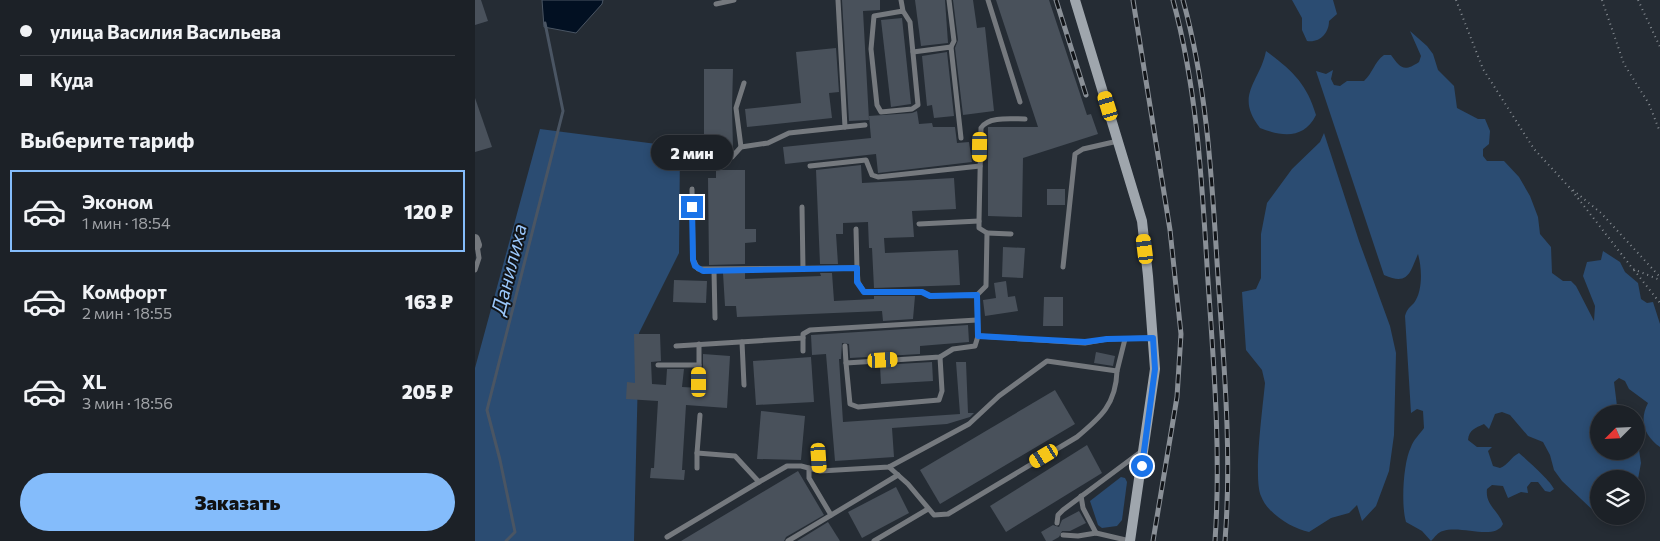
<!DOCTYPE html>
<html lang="ru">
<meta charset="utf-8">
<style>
body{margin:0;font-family:Commissioner,sans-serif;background:#25292f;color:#f1f3f6;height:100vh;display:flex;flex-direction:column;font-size:19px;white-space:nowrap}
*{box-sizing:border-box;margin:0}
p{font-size:16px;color:#a0a3a7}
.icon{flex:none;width:28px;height:28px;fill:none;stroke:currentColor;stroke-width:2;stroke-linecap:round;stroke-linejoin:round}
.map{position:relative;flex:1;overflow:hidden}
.drawer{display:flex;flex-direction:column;background:#1c2127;width:475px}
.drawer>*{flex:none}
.hud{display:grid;align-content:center;height:110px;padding:0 20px;background:#1c2127}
.needle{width:32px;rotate:246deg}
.buttons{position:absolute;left:1115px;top:405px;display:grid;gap:10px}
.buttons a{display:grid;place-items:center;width:55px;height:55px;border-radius:50%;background:#1c2127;box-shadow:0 2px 8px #0003,0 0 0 1px #3a3e44;font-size:25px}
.end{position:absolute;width:22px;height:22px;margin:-11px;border:6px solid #1a73e8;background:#fff;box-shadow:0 0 0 2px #fff}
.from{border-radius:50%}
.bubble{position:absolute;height:35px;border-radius:18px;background:#1c2127;box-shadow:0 2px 8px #0003,0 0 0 1px #3a3e44;font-size:16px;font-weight:800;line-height:35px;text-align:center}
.car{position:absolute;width:15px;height:30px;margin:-15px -8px;border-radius:6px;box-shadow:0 0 4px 1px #0007;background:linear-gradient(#f5c518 24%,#345 0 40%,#f5c518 0 76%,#345 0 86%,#f5c518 0)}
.hud b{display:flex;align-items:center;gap:18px;height:48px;font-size:19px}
.hud b+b{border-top:1px solid #3a3e44}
.hud i{width:12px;height:12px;background:#f1f3f6}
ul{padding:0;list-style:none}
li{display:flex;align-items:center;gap:15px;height:82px;margin:0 10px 8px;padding:0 10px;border:2px solid transparent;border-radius:0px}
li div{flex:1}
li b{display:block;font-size:19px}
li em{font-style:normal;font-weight:800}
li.on{border-color:#84bcfb}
li>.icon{width:45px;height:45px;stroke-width:1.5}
h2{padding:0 20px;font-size:22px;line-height:60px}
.cta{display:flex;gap:10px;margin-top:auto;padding:10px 20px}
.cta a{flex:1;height:58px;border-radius:30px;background:#84bcfb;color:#111;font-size:20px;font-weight:800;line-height:58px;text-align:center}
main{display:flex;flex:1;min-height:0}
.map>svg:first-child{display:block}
.green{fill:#2b4c72}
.water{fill:#021022;stroke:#4a5563}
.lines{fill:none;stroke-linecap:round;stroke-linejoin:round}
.stream{stroke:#4a5563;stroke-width:3}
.building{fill:#49515b}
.path{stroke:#858b91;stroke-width:2;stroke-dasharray:1 4;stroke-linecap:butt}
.lane{stroke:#75797e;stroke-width:5}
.street{stroke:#75797e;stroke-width:10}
.secondary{stroke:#9fa6ad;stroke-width:10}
.rail-casing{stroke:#8a9097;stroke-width:5}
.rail{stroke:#111418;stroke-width:3;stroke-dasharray:9;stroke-linecap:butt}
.route{stroke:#1a73e8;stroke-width:6}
.labels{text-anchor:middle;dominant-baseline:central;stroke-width:4;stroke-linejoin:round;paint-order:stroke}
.water-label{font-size:20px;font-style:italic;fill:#9ac6f9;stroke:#111418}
</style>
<main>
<section class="drawer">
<div class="hud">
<b><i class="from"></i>улица Василия Васильева</b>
<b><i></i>Куда</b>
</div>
<h2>Выберите тариф</h2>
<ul>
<li class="on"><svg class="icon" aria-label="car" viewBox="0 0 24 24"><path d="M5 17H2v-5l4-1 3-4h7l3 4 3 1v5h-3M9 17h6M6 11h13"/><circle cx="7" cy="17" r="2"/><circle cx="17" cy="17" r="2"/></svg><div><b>Эконом</b><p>1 мин · 18:54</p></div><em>120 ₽</em></li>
<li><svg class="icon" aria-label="car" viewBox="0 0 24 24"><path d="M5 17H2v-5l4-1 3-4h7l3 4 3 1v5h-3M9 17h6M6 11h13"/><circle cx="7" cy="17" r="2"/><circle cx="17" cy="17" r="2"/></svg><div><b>Комфорт</b><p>2 мин · 18:55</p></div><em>163 ₽</em></li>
<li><svg class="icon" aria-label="car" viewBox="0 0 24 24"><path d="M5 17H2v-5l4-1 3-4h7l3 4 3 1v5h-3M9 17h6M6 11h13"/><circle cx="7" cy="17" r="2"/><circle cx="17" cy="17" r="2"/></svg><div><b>XL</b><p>3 мин · 18:56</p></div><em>205 ₽</em></li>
</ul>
<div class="cta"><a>Заказать</a></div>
</section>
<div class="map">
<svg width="1185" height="541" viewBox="0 0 1185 541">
<rect width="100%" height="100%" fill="#252c34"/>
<g class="green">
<path d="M 817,0 L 858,0 L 862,14 L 854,21 C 854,33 845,43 832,41 L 827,30 L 827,18 Z"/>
<path d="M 935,31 L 952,46 L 958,54 L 963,70 L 979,86 L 982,108 L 1003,119 L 1010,119 L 1015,131 L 1014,144 L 1008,149 L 1008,156 L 1012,161 L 1029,161 L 1044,177 L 1055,196 L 1063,217 L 1065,234 L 1076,247 L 1077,273 L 1088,281 L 1096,281 L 1101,286 L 1119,321 L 1120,306 L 1108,276 L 1112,262 L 1126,260 L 1128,251 L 1145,262 L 1150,272 L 1163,283 L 1166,299 L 1172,303 L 1178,302 L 1185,324 L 1185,447 C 1169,436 1164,420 1173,403 L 1154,389 L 1150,381 L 1144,378 L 1139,382 L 1143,414 L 1124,414 L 1124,451 L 1164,450 L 1166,463 L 1163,479 L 1163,488 L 1168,497 L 1168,511 L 1161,513 L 1161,479 L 1124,479 L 1124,516 L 1087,481 L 1079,470 L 1075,455 L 1068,442 L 1053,436 L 1035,415 L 1027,412 L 1020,414 L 1014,429 L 1009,424 C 1000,428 994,430 993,440 L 1002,447 L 1017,447 L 1013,451 L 1018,466 L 1025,468 C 1033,465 1036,457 1044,453 C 1052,460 1076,481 1079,489 L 1075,492 L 1070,491 L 1063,482 L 1056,482 L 1052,487 L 1053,493 L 1046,492 L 1033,498 L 1028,486 L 1017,485 L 1012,489 C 1010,505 1023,510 1028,524 C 1020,541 987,525 968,531 C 963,532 960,537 956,541 L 947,531 L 931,522 C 926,505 928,463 936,447 C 938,440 945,434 949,428 L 948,411 L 942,409 L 936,413 L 930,316 C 932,309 934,308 939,303 C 948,291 947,268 943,254 C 935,272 934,286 909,275 L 841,71 L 851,74 L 858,70 L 856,79 L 859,85 L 865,86 L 872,81 L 889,81 C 898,73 899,62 909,55 L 916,55 C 925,67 928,73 944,62 L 946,56 Z"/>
<path d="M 791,51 C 817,70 832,84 841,115 C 829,139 808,137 785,128 C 759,95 785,82 791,51 Z"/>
<path d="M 65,129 L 205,147 L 204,253 L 164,333 L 159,541 L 0,541 L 0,368 Z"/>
<path d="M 849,133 L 884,241 L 915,326 L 921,353 L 919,435 L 914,471 L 901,506 L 887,521 L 882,505 L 874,513 L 856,518 L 834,532 C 817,529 792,513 786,496 C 778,478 788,406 790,383 L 787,370 L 771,350 L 767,292 L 781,289 L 786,278 L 786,234 L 792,203 L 817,169 L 845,142 Z"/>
<path d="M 646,477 L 650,478 L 652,482 L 647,520 L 642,526 L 627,528 L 623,525 L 615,501 Z"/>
</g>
<path class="water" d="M 67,0 L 128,0 L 127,4 L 101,33 L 69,27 Z"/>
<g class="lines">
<path class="stream" d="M 31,541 L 40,532 L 25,460 L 12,410 L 88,111 L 70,23"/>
</g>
<g class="building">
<path d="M 0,0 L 6,0 L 13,21 L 0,25 Z"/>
<path d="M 367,0 L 405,0 L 405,10 L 388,11 L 394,120 L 374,121 Z"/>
<path d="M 440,0 L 470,0 L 473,43 L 446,46 Z"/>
<path d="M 478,0 L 498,0 L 502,28 L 510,27 L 519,111 L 488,115 L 480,48 L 483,40 Z"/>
<path d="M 521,0 L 574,0 L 612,115 L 616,114 L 623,134 L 548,158 L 547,217 L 513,216 L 513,127 L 563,127 Z"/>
<path d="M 427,18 L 436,104 L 416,107 L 406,20 Z"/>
<path d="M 361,48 L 364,92 L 354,93 L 357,118 L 272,127 L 270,109 L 326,103 L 321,52 Z"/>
<path d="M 472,52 L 479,116 L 459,118 L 457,105 L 452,106 L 447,56 Z"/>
<path d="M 229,69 L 258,69 L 257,108 L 258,149 L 255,153 L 229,154 Z"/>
<path d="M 0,98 L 17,147 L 0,152 Z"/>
<path d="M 442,111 L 444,124 L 457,123 L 458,127 L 480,127 L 482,143 L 494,142 L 497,162 L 403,173 L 401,154 L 310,164 L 308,147 L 396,138 L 394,116 L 437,113 Z"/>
<path d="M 386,165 L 387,183 L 479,178 L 481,209 L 437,211 L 439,237 L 409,238 L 410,253 L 483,250 L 485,285 L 399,288 L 397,248 L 394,248 L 393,222 L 368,223 L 368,234 L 361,234 L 363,264 L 345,264 L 341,170 Z"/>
<path d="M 241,170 L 270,170 L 270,229 L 281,229 L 281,242 L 270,243 L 270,264 L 234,265 L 233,178 L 241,178 Z"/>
<rect x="572" y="189" width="18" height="16"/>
<path d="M 528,247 L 550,248 L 548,278 L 527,277 Z"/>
<path d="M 248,273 L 270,273 L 270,279 L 346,276 L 345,273 L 357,273 L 359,301 L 399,299 L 399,296 L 440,296 L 438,319 L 408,321 L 407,311 L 262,317 L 261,306 L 250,306 Z"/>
<path d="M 199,280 L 232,281 L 231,303 L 198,302 Z"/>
<path d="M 531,281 L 533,297 L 540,296 L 543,311 L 510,316 L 508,300 L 521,298 L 519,283 Z"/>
<path d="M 569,297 L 588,297 L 588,326 L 568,326 Z"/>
<path d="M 493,325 L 494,342 L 445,346 L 445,354 L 375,358 L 374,344 L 367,343 L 366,359 L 364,359 L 368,422 L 485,414 L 481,362 L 491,362 L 493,413 L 499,413 L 495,417 L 472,424 L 417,428 L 419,457 L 360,461 L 351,354 L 337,355 L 336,335 Z"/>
<path d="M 159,334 L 185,334 L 186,361 L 176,362 L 177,384 L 191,385 L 192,369 L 209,369 L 207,387 L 226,388 L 228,382 L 228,354 L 255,356 L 252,408 L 211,405 L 207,470 L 210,470 L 209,480 L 175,478 L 176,468 L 179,468 L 183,401 L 151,399 L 152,382 L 160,383 Z"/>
<path d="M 621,352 L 640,356 L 638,366 L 619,363 Z"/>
<path d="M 336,357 L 339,402 L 281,405 L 278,361 Z"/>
<path d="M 457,362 L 458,381 L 406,384 L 405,365 Z"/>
<path d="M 580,390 L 600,424 L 465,504 L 445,470 Z"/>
<path d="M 286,411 L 330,416 L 326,460 L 282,459 Z"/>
<path d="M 612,445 L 627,473 L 531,532 L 515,506 Z"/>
<path d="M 323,471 L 349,515 L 311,537 L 309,541 L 206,541 Z"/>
<path d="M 421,487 L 434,513 L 387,538 L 373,512 Z"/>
<path d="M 604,511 L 611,523 L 595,531 L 587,531 L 584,537 L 577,541 L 571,541 L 566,532 L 578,525 L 584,527 L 587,520 Z"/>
<path d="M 353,522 L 365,541 L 322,541 Z"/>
</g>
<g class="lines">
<g class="path">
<path d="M 981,0 L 1008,69 L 1059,149 L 1095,188 L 1158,269 L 1185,280"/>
<path d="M 1127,0 L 1149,64 L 1174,104 L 1185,132"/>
<path d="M 1163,0 L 1185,47"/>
<path d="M 1098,190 L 1126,213 L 1185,277"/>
<path d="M 1159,270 L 1185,303"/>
</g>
<g class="lane">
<path d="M 426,0 L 428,11 L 435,22 L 443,105 L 437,109 L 406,112 L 402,105 L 396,49 L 399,16 L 428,11"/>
<path d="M 474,0 L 479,41 L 476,47"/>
<path d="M 513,0 L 545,102"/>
<path d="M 241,4 L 259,0"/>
<path d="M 438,52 L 476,47 L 486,138"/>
<path d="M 550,119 C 537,119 513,116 506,128 L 504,221 L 504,228 L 512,233 L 511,286 L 502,295 L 503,336 L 610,343 L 632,339 L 678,338"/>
<path d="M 370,127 L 390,125"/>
<path d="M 266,147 L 261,108 L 269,83"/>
<path d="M 232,161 L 257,157 L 266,147 L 293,143 L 314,133 L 370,127 L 363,0"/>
<path d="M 335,166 L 391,160 L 397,175 L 403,177 L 505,166"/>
<path d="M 217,189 L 218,259 L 223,269 L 382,268 L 383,282 L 389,292 L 447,292 L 455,296 L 502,295"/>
<path d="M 327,207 L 328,269"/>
<path d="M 444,224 L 504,221"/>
<path d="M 381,229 L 382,268"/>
<path d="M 512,233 L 536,234"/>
<path d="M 588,267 L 600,154 L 608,149 L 643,141"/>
<path d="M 0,270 L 4,258 L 2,245"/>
<path d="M 239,271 L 240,318"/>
<path d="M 328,338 L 328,351"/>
<path d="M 267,342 L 269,385"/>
<path d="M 224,344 L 224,382"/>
<path d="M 201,346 L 328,338 L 328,334 L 335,330 L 502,320"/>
<path d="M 370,346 L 371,363 L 465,357 L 478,349 L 500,346 L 503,336"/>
<path d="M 371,363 L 375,404 L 383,407 L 464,400 L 467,391 L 465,357"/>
<path d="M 183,365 L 224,365"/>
<path d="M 225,415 L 222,453 L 260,456 L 284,482 L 312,466 L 326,466 L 345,471 L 414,467 L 494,424 L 524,396 L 572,361 L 642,371 L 650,339"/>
<path d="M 343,445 L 345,471"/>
<path d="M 414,467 L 433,484 L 459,515 L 473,514 L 602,437 C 626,417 641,404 642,371"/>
<path d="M 222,468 L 222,453"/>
<path d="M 334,468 L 334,478 L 356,515"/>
<path d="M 606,496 L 608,508 L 621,533"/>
<path d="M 582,523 L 583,515 L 588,510 L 667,451"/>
<path d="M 588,535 L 603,536 L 621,533 L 655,541"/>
<path d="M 192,537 L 284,482"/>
<path d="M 313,541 L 423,475"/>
<path d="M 399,541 L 453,509"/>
</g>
<path class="street" d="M 0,239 L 2,245"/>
<path class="secondary" d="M 600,0 L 667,221 L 673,276 L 680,369 L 655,541"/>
<defs>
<g id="rail">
<path d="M 581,0 L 611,95"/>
<path d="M 658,0 L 695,230 L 706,334 L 702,397 L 678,541"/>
<path d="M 698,0 C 723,92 727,186 733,281 C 739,367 746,454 740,541"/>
<path d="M 708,0 C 733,91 737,184 743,277 C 749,365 757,453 750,541"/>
</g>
</defs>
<use href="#rail" class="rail-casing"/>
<use href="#rail" class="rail"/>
</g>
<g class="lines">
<path class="route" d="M 217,207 L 218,260 L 220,266 L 228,271 L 382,268 L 382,282 L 389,292 L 447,292 L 455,296 L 502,295 L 503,336 L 610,342 L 632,339 L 678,338 L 680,369 L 667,466"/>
</g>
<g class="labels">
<g class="water-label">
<text transform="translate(33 269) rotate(-76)">Данилиха</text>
</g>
</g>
</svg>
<div class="buttons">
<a><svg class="needle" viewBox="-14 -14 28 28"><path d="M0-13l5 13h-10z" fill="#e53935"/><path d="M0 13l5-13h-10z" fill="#a0a3a7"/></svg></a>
<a><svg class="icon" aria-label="layers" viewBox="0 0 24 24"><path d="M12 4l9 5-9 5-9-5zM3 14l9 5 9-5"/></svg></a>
</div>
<i class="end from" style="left:667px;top:466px"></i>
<i class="end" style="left:217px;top:207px"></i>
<div class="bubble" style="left:176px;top:135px;width:82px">2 мин</div>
<i class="car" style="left:633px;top:106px;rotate:343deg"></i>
<i class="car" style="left:505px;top:147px;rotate:181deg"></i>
<i class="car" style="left:670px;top:249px;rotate:353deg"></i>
<i class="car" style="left:408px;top:360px;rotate:87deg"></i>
<i class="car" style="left:224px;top:382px;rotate:0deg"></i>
<i class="car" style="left:569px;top:456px;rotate:239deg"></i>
<i class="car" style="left:344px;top:458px;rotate:176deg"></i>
</div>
</main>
